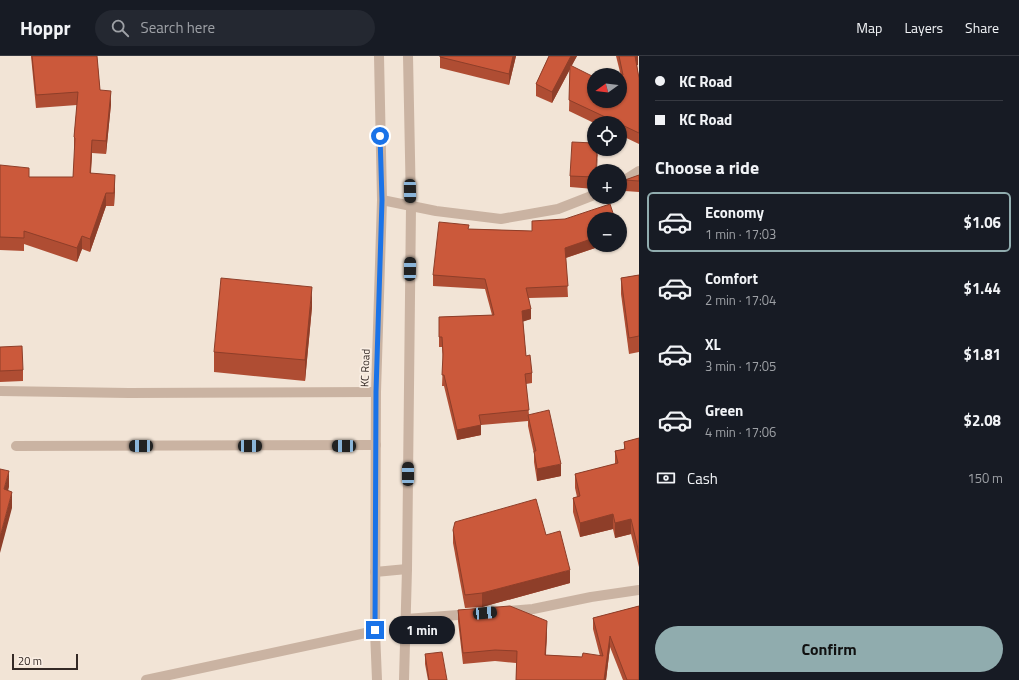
<!DOCTYPE html>
<meta charset="utf-8">
<style>
body{margin:0;font-family:"Titillium Web",sans-serif;background:#242831;color:#f1f3f6;height:100vh;display:flex;flex-direction:column;font-size:15px;white-space:nowrap}
*{box-sizing:border-box;margin:0}
p{font-size:13px;color:#9ea1a6}
.icon{flex:none;width:22px;height:22px;fill:none;stroke:currentColor;stroke-width:2;stroke-linecap:round;stroke-linejoin:round}
.map{position:relative;flex:1;overflow:hidden}
.drawer{display:flex;flex-direction:column;background:#171b24;width:380px}
.drawer>*{flex:none}
.top-card{display:grid;align-content:center;height:88px;padding:0 16px;background:#171b24}
.needle{width:26px;rotate:255deg}
.buttons{position:absolute;left:587px;top:12px;display:grid;gap:8px}
.buttons a{display:grid;place-items:center;width:40px;height:40px;border-radius:50%;background:#171b24;box-shadow:0 1px 3px #0004;font-size:20px}
.scale{position:absolute;left:12px;bottom:10px;width:66px;box-sizing:border-box;padding-left:4px;border:2px solid #342925;border-top:0;font-size:11px;line-height:14px;white-space:nowrap;color:#342925;-webkit-text-stroke:3px #faeee3;paint-order:stroke}
.end{position:absolute;width:18px;height:18px;margin:-9px;border:5px solid #1a73e8;background:#fff;box-shadow:0 0 0 2px #fff}
.from{border-radius:50%}
.bubble{position:absolute;height:28px;border-radius:14px;background:#171b24;box-shadow:0 1px 3px #0004;font-size:13px;font-weight:700;line-height:28px;text-align:center}
.car{position:absolute;width:12px;height:24px;margin:-12px -6px;border-radius:5px;box-shadow:0 0 3px 1px #0007;background:linear-gradient(#222 24%,#8ab4d8 0 40%,#222 0 76%,#8ab4d8 0 86%,#222 0)}
.top-card b{display:flex;align-items:center;gap:14px;height:38px;font-size:15px}
.top-card b+b{border-top:1px solid #363941}
.top-card i{width:10px;height:10px;background:#f1f3f6}
ul{padding:0;list-style:none}
li{display:flex;align-items:center;gap:12px;height:60px;margin:0 8px 6px;padding:0 8px;border:2px solid transparent;border-radius:6px}
li div{flex:1}
li b{display:block;font-size:15px}
li em{font-style:normal;font-weight:700}
li.selected{border-color:#90acae}
li>.icon{width:36px;height:36px;stroke-width:1.5}
h2{padding:0 16px;font-size:18px;line-height:48px}
.pay{display:flex;align-items:center;gap:10px;height:44px;padding:0 16px;font-size:15px}
.pay p{margin-inline-start:auto}
.action{display:flex;gap:8px;margin-top:auto;padding:8px 16px}
.action a{flex:1;height:46px;border-radius:24px;background:#90acae;color:#111;font-size:16px;font-weight:700;line-height:46px;text-align:center}
header{display:flex;align-items:center;gap:24px;box-sizing:border-box;height:56px;padding:0 20px;background:#171b24;border-bottom:1px solid #363941}
header strong{font-size:19px}
nav{display:flex;gap:22px;margin-inline-start:auto;font-size:14px}
.search{width:280px;height:36px;background:#242831;display:flex;align-items:center;gap:10px;box-sizing:border-box;padding:0 14px;border-radius:22px;color:#9ea1a6;font-size:15px}
main{display:flex;flex:1;min-height:0}
.map>svg:first-child{display:block}
.lines{fill:none;stroke-linecap:round;stroke-linejoin:round}
.street{stroke:#cab3a2;stroke-width:10}
.wall{fill:#af4d33}
.shaded-wall{fill:#8e3e29}
.building{fill:#cb593b;stroke:#8e3e29}
.route{stroke:#1a73e8;stroke-width:5}
.labels{text-anchor:middle;dominant-baseline:central;stroke-width:3.5;stroke-linejoin:round;paint-order:stroke}
.street-label{font-size:11px;fill:#342925;stroke:#faeee3}
</style>
<header>
<strong>Hoppr</strong>
<div class="search"><svg class="icon" aria-label="search" viewBox="0 0 24 24"><circle cx="10" cy="10" r="6"/><path d="M15 15l6 6"/></svg>Search here</div>
<nav><a>Map</a><a>Layers</a><a>Share</a></nav>
</header>
<main>
<div class="map">
<svg width="639" height="624" viewBox="0 0 639 624">
<rect width="100%" height="100%" fill="#f2e4d6"/>
<g class="lines">
<g class="street">
<path d="M 620,127 L 639,115"/>
<path d="M 382,144 L 436,155 L 501,163 L 558,153 L 594,139"/>
<path d="M 0,335 L 129,337 L 376,336"/>
<path d="M 16,390 L 376,389"/>
<path d="M 375,516 L 407,513"/>
<path d="M 507,555 L 533,553 L 591,541 L 639,534"/>
<path d="M 406,563 L 471,558"/>
<path d="M 146,624 L 375,575"/>
<path d="M 377,624 L 375,575 L 376,336 L 382,144 L 379,0"/>
<path d="M 404,624 L 407,513 L 411,150 L 408,0"/>
</g>
</g>
<g class="wall">
<path d="M 31,0 L 97,0 L 100,34 L 111,48 L 106,98 L 92,97 L 91,117 L 115,132 L 114,150 L 106,150 L 90,196 L 82,193 L 77,206 L 24,188 L 24,195 L 0,194 L 0,109 L 29,121 L 73,121 L 75,94 L 74,94 L 74,81 L 77,49 L 36,52 Z"/>
<path d="M 440,0 L 516,0 L 509,29 L 440,12 Z"/>
<path d="M 549,0 L 577,0 L 571,10 L 594,45 L 621,20 L 616,0 L 638,0 L 638,9 L 637,9 L 639,22 L 639,88 L 620,79 L 620,67 L 594,67 L 569,55 L 570,13 L 552,47 L 536,40 L 536,28 Z"/>
<path d="M 598,98 L 594,115 L 594,133 L 570,131 L 570,120 Z"/>
<path d="M 639,119 L 639,136 L 625,135 L 625,124 Z"/>
<path d="M 532,165 L 604,189 L 566,202 L 568,241 L 529,242 L 531,263 L 523,265 L 526,300 L 532,317 L 532,327 L 526,328 L 529,359 L 561,420 L 537,425 L 534,406 L 534,398 L 528,370 L 528,365 L 481,369 L 481,379 L 457,384 L 444,330 L 442,330 L 443,304 L 442,291 L 439,291 L 439,261 L 492,259 L 485,233 L 433,230 L 433,219 L 469,173 L 532,175 Z"/>
<path d="M 639,219 L 639,296 L 629,298 L 621,238 L 621,222 Z"/>
<path d="M 312,251 L 305,325 L 214,316 L 214,296 Z"/>
<path d="M 0,291 L 23,314 L 23,325 L 0,326 Z"/>
<path d="M 639,382 L 639,511 L 631,478 L 615,482 L 613,473 L 580,481 L 573,456 L 573,442 L 577,441 L 575,432 L 575,418 L 615,408 L 615,395 L 624,393 L 624,386 Z"/>
<path d="M 453,474 L 546,479 L 570,527 L 482,551 L 465,552 L 453,487 Z"/>
<path d="M 639,550 L 639,624 L 623,624 L 610,591 L 606,624 L 516,624 L 516,607 L 495,605 L 463,608 L 458,565 L 458,554 L 547,576 L 546,599 L 582,601 L 600,600 L 593,573 L 593,562 Z"/>
<path d="M 425,598 L 447,624 L 428,624 L 425,608 Z"/>
</g>
<g class="shaded-wall">
<path d="M 513,0 L 516,0 L 509,29 L 509,18 Z"/>
<path d="M 571,0 L 577,0 L 552,47 L 552,36 Z"/>
<path d="M 635,0 L 638,0 L 638,9 L 635,10 Z"/>
<path d="M 111,35 L 111,48 L 106,98 L 106,85 Z"/>
<path d="M 92,84 L 92,97 L 90,130 L 90,117 Z"/>
<path d="M 598,93 L 597,115 L 596,115 Z"/>
<path d="M 115,119 L 115,132 L 114,150 L 114,137 Z"/>
<path d="M 106,137 L 106,150 L 90,196 L 90,183 Z"/>
<path d="M 82,180 L 82,193 L 77,206 L 77,192 Z"/>
<path d="M 594,182 L 594,189 L 604,189 L 565,202 L 565,192 Z"/>
<path d="M 312,231 L 312,251 L 305,325 L 305,304 Z"/>
<path d="M 531,253 L 531,263 L 522,266 L 522,255 Z"/>
<path d="M 481,369 L 481,379 L 457,384 L 457,374 Z"/>
<path d="M 561,408 L 561,420 L 537,425 L 537,413 Z"/>
<path d="M 9,415 L 9,431 L 4,450 L 4,433 Z"/>
<path d="M 12,436 L 12,452 L 0,497 L 0,481 Z"/>
<path d="M 613,458 L 613,473 L 580,481 L 580,467 Z"/>
<path d="M 631,463 L 631,478 L 615,482 L 615,467 Z"/>
<path d="M 570,514 L 570,527 L 482,551 L 482,537 Z"/>
<path d="M 547,565 L 547,576 L 545,610 L 545,599 Z"/>
<path d="M 610,580 L 610,591 L 606,624 L 604,624 Z"/>
</g>
<g class="building">
<path d="M 32,0 L 97,0 L 100,34 L 111,35 L 106,85 L 92,84 L 90,117 L 115,119 L 114,137 L 106,137 L 90,183 L 82,180 L 77,192 L 24,175 L 24,182 L 0,181 L 0,109 L 29,112 L 29,121 L 73,121 L 75,82 L 74,81 L 78,36 L 36,39 Z"/>
<path d="M 440,0 L 513,0 L 509,18 L 440,1 Z"/>
<path d="M 549,0 L 571,0 L 552,36 L 536,28 Z"/>
<path d="M 619,0 L 635,0 L 639,22 L 639,77 L 620,68 L 620,67 L 618,67 L 569,44 L 570,9 L 594,21 L 594,45 L 620,45 L 620,20 L 623,19 Z"/>
<path d="M 572,86 L 594,87 L 594,93 L 597,93 L 596,115 L 594,115 L 594,121 L 570,120 Z"/>
<path d="M 639,119 L 639,125 L 625,124 Z"/>
<path d="M 610,148 L 615,163 L 594,163 L 594,182 L 565,192 L 568,230 L 526,232 L 531,253 L 522,255 L 526,300 L 530,299 L 532,317 L 525,318 L 529,354 L 479,359 L 481,369 L 457,374 L 444,319 L 442,319 L 443,298 L 442,281 L 439,281 L 439,261 L 494,259 L 485,223 L 433,219 L 439,166 L 469,169 L 468,173 L 532,175 L 532,165 L 565,163 Z"/>
<path d="M 639,219 L 639,280 L 629,282 L 621,222 Z"/>
<path d="M 221,222 L 312,231 L 305,304 L 214,296 Z"/>
<path d="M 22,290 L 23,314 L 0,315 L 0,291 Z"/>
<path d="M 549,354 L 561,408 L 537,413 L 534,395 L 536,395 L 528,359 Z"/>
<path d="M 639,382 L 639,497 L 631,463 L 615,467 L 613,458 L 580,467 L 573,442 L 580,440 L 575,418 L 618,407 L 615,395 L 625,393 L 624,386 Z"/>
<path d="M 0,413 L 9,415 L 4,433 L 12,436 L 0,481 Z"/>
<path d="M 536,443 L 546,479 L 560,475 L 570,514 L 482,537 L 465,539 L 453,474 L 455,466 Z"/>
<path d="M 510,550 L 547,565 L 545,599 L 582,601 L 583,597 L 603,600 L 593,562 L 639,550 L 639,624 L 627,624 L 610,580 L 604,624 L 516,624 L 517,595 L 495,594 L 463,597 L 458,554 Z"/>
<path d="M 442,596 L 447,624 L 429,624 L 425,598 Z"/>
</g>
<g class="lines">
<path class="route" d="M 375,574 L 376,336 L 382,144 L 380,80"/>
</g>
<g class="labels">
<g class="street-label">
<text transform="translate(365 312) rotate(-88)">KC Road</text>
</g>
</g>
</svg>
<div class="buttons">
<a><svg class="needle" viewBox="-14 -14 28 28"><path d="M0-13l5 13h-10z" fill="#e53935"/><path d="M0 13l5-13h-10z" fill="#9ea1a6"/></svg></a>
<a><svg class="icon" aria-label="locate" viewBox="0 0 24 24"><circle cx="12" cy="12" r="6"/><path d="M12 2v4M12 18v4M2 12h4M18 12h4"/></svg></a>
<a>+</a>
<a>−</a>
</div>
<div class="scale">20 m</div>
<i class="end from" style="left:380px;top:80px"></i>
<i class="end" style="left:375px;top:574px"></i>
<div class="bubble" style="left:389px;top:560px;width:66px">1 min</div>
<i class="car" style="left:410px;top:135px;rotate:179deg"></i>
<i class="car" style="left:410px;top:213px;rotate:1deg"></i>
<i class="car" style="left:141px;top:390px;rotate:270deg"></i>
<i class="car" style="left:250px;top:390px;rotate:90deg"></i>
<i class="car" style="left:344px;top:390px;rotate:270deg"></i>
<i class="car" style="left:408px;top:418px;rotate:0deg"></i>
<i class="car" style="left:485px;top:557px;rotate:85deg"></i>
</div>
<section class="drawer">
<div class="top-card">
<b><i class="from"></i>KC Road</b>
<b><i></i>KC Road</b>
</div>
<h2>Choose a ride</h2>
<ul>
<li class="selected"><svg class="icon" aria-label="car" viewBox="0 0 24 24"><path d="M5 17H2v-5l4-1 3-4h7l3 4 3 1v5h-3M9 17h6M6 11h13"/><circle cx="7" cy="17" r="2"/><circle cx="17" cy="17" r="2"/></svg><div><b>Economy</b><p>1 min · 17:03</p></div><em>$1.06</em></li>
<li><svg class="icon" aria-label="car" viewBox="0 0 24 24"><path d="M5 17H2v-5l4-1 3-4h7l3 4 3 1v5h-3M9 17h6M6 11h13"/><circle cx="7" cy="17" r="2"/><circle cx="17" cy="17" r="2"/></svg><div><b>Comfort</b><p>2 min · 17:04</p></div><em>$1.44</em></li>
<li><svg class="icon" aria-label="car" viewBox="0 0 24 24"><path d="M5 17H2v-5l4-1 3-4h7l3 4 3 1v5h-3M9 17h6M6 11h13"/><circle cx="7" cy="17" r="2"/><circle cx="17" cy="17" r="2"/></svg><div><b>XL</b><p>3 min · 17:05</p></div><em>$1.81</em></li>
<li><svg class="icon" aria-label="car" viewBox="0 0 24 24"><path d="M5 17H2v-5l4-1 3-4h7l3 4 3 1v5h-3M9 17h6M6 11h13"/><circle cx="7" cy="17" r="2"/><circle cx="17" cy="17" r="2"/></svg><div><b>Green</b><p>4 min · 17:06</p></div><em>$2.08</em></li>
</ul>
<div class="pay"><svg class="icon" aria-label="cash" viewBox="0 0 24 24"><path d="M3 7h18v10H3z"/><circle cx="12" cy="12" r="2"/></svg>Cash<p>150 m</p></div>
<div class="action"><a>Confirm</a></div>
</section>
</main>
